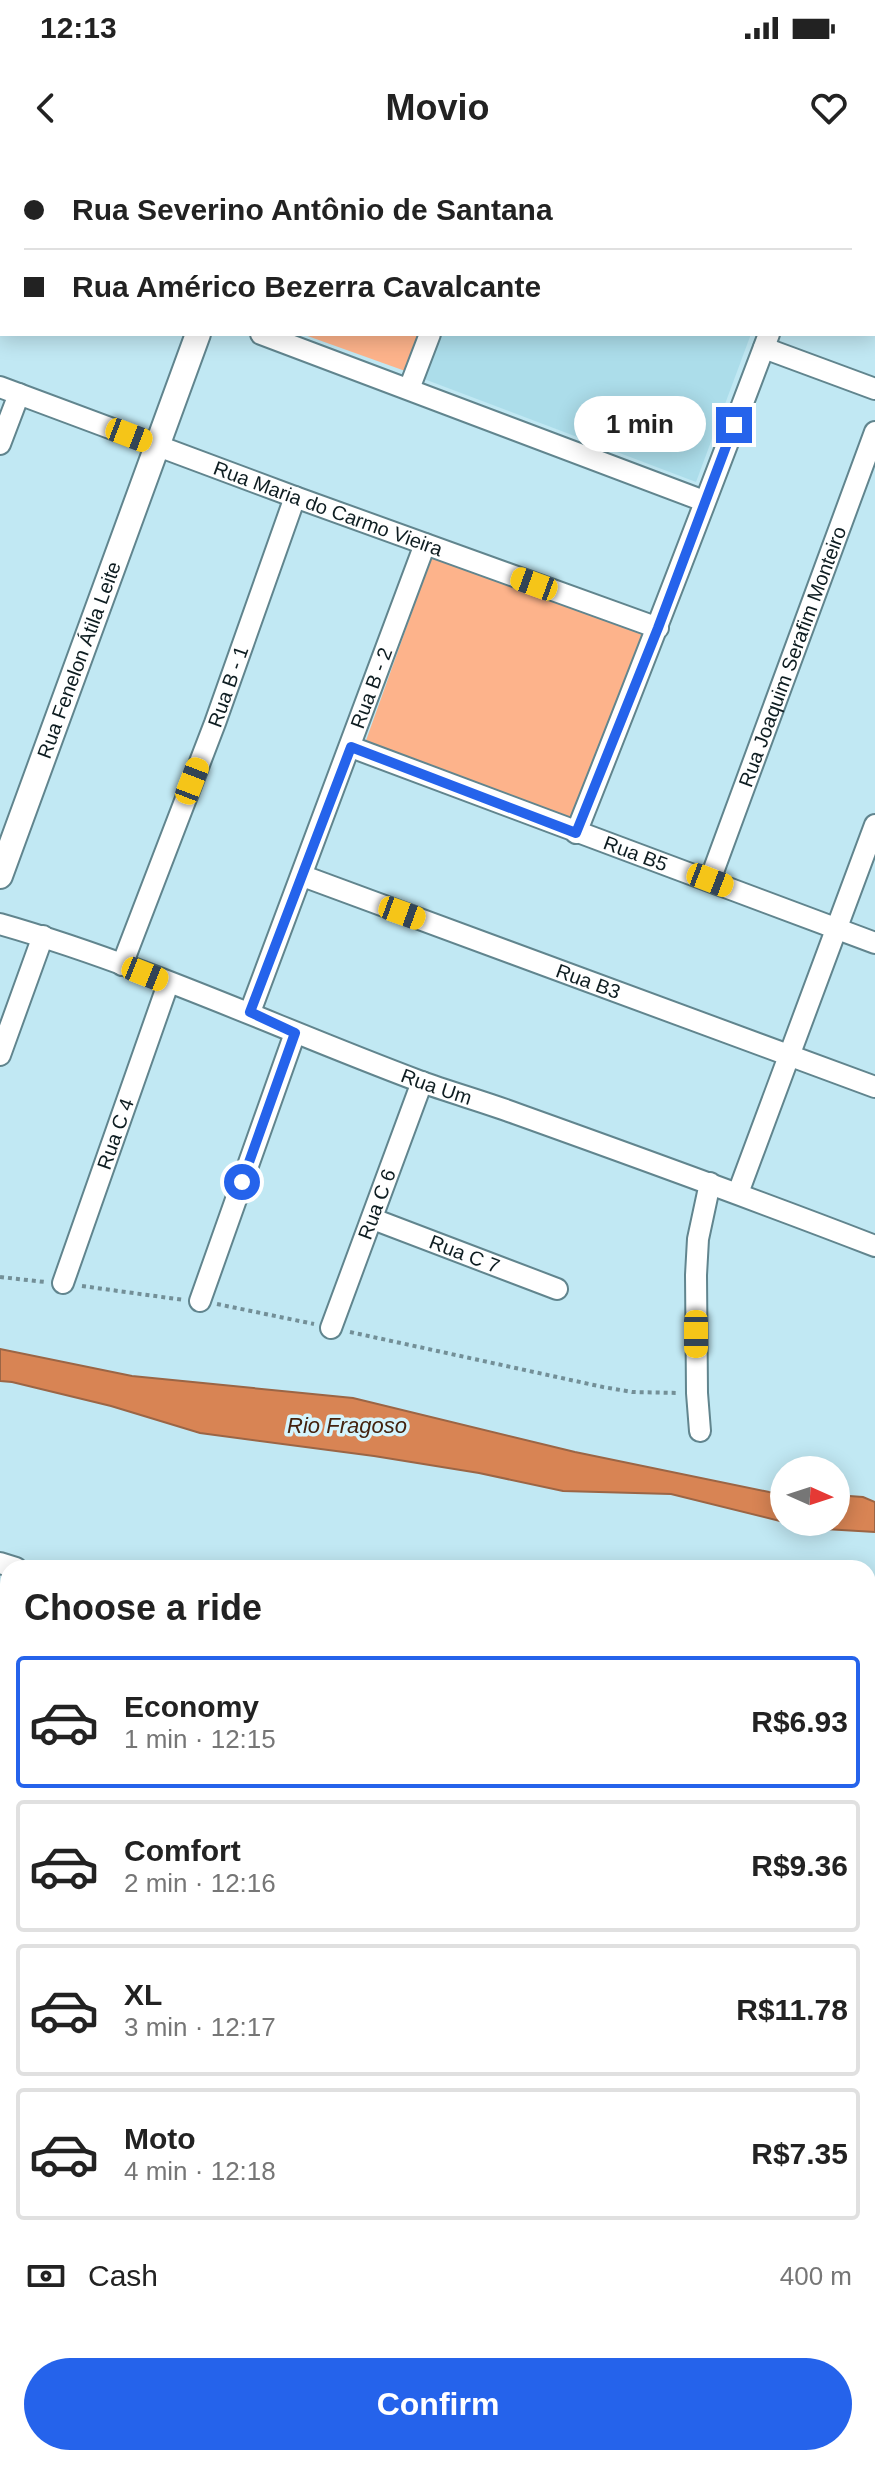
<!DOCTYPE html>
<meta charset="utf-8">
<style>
body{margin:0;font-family:Arial,sans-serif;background:#f6f6f6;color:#222;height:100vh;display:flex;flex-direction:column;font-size:30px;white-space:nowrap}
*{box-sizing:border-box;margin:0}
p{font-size:26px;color:#767676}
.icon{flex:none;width:44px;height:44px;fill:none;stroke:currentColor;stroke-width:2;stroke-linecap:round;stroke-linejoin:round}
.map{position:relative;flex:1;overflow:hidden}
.drawer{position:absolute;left:0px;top:1400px;width:876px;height:906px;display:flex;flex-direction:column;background:#fff;border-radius:24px 24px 0 0;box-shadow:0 4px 20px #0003}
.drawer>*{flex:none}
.guide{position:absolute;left:0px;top:0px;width:876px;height:176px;box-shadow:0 4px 20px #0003;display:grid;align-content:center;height:176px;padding:0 24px;background:#fff}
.needle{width:52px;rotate:93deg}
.controls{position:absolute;left:770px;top:1296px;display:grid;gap:16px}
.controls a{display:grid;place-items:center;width:80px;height:80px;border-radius:50%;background:#fff;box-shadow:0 4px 20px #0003;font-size:40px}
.end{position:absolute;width:36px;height:36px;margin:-18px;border:10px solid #2563eb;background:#fff;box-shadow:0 0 0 4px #fff}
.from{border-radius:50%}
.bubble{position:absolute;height:56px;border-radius:28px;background:#fff;box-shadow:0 4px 20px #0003;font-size:26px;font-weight:700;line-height:56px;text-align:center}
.car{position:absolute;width:24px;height:48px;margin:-24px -12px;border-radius:10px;box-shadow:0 0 6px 2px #0007;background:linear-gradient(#f5c518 24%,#345 0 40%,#f5c518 0 76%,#345 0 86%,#f5c518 0)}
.guide b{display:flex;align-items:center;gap:28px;height:76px;font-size:30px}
.guide b+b{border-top:2px solid #e0e0e0}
.guide i{width:20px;height:20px;background:#222}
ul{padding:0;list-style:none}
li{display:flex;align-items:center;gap:24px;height:132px;margin:0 16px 12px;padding:0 8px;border:4px solid #e0e0e0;border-radius:8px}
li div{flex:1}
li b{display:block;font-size:30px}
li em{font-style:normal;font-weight:700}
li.on{border-color:#2563eb}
li>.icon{width:72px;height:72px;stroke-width:1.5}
h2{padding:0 24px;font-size:36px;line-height:96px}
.pay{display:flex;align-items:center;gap:20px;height:88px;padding:0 24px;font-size:30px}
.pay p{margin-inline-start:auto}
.cta{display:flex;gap:16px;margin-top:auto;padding:16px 24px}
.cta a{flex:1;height:92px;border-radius:48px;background:#2563eb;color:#fff;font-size:32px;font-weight:700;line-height:92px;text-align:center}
.status{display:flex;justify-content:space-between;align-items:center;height:56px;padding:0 40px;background:#fff;direction:ltr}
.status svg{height:22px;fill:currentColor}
header{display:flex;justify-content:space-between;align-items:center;height:104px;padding:0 24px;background:#fff;font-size:36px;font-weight:700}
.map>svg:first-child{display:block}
.built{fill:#acddea}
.green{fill:#fdb38b}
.water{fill:#d88454;stroke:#9b6545;stroke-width:2}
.building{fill:#44cdeb;stroke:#81a6b0;stroke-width:2}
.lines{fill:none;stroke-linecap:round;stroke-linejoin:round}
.service-casing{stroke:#61858e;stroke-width:14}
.minor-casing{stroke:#61858e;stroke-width:24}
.tertiary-casing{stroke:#61858e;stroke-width:28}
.secondary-casing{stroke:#61858e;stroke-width:32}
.primary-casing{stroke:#fff;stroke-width:34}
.path{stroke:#738f97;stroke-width:4;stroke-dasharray:4 4;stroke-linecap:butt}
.service{stroke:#fff;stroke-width:10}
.minor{stroke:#fff;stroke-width:20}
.tertiary{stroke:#fff;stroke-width:24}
.secondary{stroke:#fff;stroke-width:28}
.primary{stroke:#88c0cd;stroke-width:30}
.route{stroke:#2563eb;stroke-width:10}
.labels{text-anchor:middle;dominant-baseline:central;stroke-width:7;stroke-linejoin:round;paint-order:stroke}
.street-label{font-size:20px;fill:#0e1d21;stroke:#d5f4fc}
.water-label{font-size:22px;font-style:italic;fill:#44220e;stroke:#d5f4fc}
</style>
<div class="status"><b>12:13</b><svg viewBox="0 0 49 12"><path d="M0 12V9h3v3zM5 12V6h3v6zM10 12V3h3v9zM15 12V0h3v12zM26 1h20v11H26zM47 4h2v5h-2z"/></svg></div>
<header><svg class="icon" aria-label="back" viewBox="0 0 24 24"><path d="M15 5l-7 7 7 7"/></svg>Movio<svg class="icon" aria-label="heart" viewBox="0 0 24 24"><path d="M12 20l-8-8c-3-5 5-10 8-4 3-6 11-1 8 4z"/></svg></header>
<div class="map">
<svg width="875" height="2305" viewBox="0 0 875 2305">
<rect width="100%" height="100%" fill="#c1e8f3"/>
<path class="built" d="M 441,174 L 751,174 L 696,322 L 424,219 Z"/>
<g class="green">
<path d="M 302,174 L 422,174 L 408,212 Z"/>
<path d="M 432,396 L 650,471 L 579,662 L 364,586 Z"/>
</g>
<g class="water">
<path d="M 0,1189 L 132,1216 L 353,1238 L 575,1292 L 769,1332 L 784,1333 L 784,1362 L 836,1362 L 836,1335 L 863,1337 L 875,1342 L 875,1372 L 808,1368 L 671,1334 L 563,1331 L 479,1313 L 374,1296 L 200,1273 L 111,1246 L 12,1222 L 0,1221 Z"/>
<path d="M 0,2038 L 8,2039 L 8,2298 L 573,2298 L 586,2305 L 0,2305 Z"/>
</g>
<g class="building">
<path d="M 0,1707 L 8,1709 L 0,1753 Z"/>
<path d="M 0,1812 L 8,1815 L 8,1867 L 0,1865 Z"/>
</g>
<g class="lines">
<defs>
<path id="service" d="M 283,0 L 288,2"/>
<g id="minor">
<path d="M 540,0 L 545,2"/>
<path d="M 36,2 L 37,0"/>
<path d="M 494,2 L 495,0"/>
<path d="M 829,2 L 829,0"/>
<path d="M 0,79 L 2,79"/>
<path d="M 261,174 L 704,341"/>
<path d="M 764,188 L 875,229"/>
<path id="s1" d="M 0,227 L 295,337 L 658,468"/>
<path d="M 409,229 L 430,174"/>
<path d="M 0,284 L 19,234"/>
<path id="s2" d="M 351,587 L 875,783"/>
<path d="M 576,673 C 642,507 706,341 769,174"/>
<path id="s3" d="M 303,716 L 875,927"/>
<path id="s4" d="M 710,720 L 875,272"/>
<path id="s5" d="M 0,764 C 144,805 280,869 419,921 C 452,933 485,942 517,954 C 637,997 756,1040 875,1086"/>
<path id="s6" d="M 122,805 L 215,563 L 295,337"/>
<path id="s7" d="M 250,852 L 425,384"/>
<path d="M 0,895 L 43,776"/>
<path d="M 738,1033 L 875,665"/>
<path id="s8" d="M 373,1059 L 557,1129"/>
<path id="s9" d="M 63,1123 L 168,824"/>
<path d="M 200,1141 L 295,873"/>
<path id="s10" d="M 331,1168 L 422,922"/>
<path d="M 700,1271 L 697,1233 L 696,1115 L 698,1079 L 710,1023"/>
<path d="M 0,1403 L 16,1408"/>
<path d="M 868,1636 L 875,1615"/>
<path d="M 868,1650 L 875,1652"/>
<path d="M 0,1794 L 8,1797"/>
<path d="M 868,2039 L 875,2041"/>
<path d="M 868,2127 L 875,2106"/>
</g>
<g id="tertiary">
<path d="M 262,2 L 263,0"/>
<path id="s11" d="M 0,716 L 198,174"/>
</g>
<g id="secondary">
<path d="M 0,2006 L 8,2008"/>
<path d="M 858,2298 L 875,2302"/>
</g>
<g id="primary">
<path d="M 0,1609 L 8,1611"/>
<path d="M 868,1851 L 875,1854"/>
</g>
</defs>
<use href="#service" class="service-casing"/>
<use href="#minor" class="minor-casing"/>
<use href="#tertiary" class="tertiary-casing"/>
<use href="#secondary" class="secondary-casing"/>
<use href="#primary" class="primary-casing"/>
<g class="path">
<path d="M 0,1117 L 45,1122"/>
<path d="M 82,1126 L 184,1140"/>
<path d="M 217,1144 L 314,1164"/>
<path d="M 350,1172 L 603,1227 L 632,1232 L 678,1233"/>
</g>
<use href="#service" class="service"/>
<use href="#minor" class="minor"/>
<use href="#tertiary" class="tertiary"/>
<use href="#secondary" class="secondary"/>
<use href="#primary" class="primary"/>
</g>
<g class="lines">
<path class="route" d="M 242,1022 L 295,873 L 250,852 L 351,587 L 576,673 L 658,468 L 734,265"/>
</g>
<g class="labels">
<g class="street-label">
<text stroke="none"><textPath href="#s1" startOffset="350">Rua Maria do Carmo Vieira</textPath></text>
<text stroke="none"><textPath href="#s4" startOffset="238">Rua Joaquim Serafim Monteiro</textPath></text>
<text stroke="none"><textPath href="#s11" startOffset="230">Rua Fenelon Átila Leite</textPath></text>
<text stroke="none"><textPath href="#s6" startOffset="298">Rua B - 1</textPath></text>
<text stroke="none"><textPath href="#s7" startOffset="346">Rua B - 2</textPath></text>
<text stroke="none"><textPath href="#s2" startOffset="304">Rua B5</textPath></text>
<text stroke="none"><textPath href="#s3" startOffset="304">Rua B3</textPath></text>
<text stroke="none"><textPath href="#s5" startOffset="466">Rua Um</textPath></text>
<text stroke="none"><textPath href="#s9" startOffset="158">Rua C 4</textPath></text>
<text stroke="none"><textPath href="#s10" startOffset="132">Rua C 6</textPath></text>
<text stroke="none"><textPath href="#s8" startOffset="98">Rua C 7</textPath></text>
</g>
<g class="water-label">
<text x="347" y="1265">Rio Fragoso</text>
</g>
</g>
</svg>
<div class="controls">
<a><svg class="needle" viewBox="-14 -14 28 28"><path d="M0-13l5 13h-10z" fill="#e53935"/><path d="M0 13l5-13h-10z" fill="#767676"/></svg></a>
</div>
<i class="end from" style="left:242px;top:1022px"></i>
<i class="end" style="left:734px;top:265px"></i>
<div class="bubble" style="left:574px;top:236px;width:132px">1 min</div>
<i class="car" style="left:129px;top:275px;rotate:111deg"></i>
<i class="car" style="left:534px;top:424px;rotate:290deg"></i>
<i class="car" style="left:192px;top:621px;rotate:21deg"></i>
<i class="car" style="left:710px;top:720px;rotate:111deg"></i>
<i class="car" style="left:402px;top:753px;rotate:110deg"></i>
<i class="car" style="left:145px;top:814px;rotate:112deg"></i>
<i class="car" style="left:696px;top:1174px;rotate:180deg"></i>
<div class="guide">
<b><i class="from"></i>Rua Severino Antônio de Santana</b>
<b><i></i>Rua Américo Bezerra Cavalcante</b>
</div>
<section class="drawer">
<h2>Choose a ride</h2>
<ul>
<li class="on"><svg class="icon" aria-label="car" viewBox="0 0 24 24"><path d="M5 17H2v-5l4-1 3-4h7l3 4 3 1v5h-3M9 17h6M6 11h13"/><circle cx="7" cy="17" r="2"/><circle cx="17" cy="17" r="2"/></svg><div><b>Economy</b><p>1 min · 12:15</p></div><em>R$6.93</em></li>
<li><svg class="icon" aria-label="car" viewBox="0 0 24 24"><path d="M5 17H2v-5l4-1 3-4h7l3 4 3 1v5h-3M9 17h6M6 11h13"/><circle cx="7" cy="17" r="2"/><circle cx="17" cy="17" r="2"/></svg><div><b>Comfort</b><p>2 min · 12:16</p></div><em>R$9.36</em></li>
<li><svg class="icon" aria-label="car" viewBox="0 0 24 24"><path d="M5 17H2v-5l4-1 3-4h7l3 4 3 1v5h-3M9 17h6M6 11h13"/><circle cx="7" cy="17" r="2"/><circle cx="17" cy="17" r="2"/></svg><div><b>XL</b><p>3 min · 12:17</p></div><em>R$11.78</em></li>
<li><svg class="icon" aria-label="car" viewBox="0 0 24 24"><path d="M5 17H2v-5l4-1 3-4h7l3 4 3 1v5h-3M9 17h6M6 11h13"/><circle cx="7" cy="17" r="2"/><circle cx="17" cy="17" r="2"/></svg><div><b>Moto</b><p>4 min · 12:18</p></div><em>R$7.35</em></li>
</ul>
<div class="pay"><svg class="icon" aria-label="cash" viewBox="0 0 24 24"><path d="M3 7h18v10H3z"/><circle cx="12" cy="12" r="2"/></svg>Cash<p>400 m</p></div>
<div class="cta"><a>Confirm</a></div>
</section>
</div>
